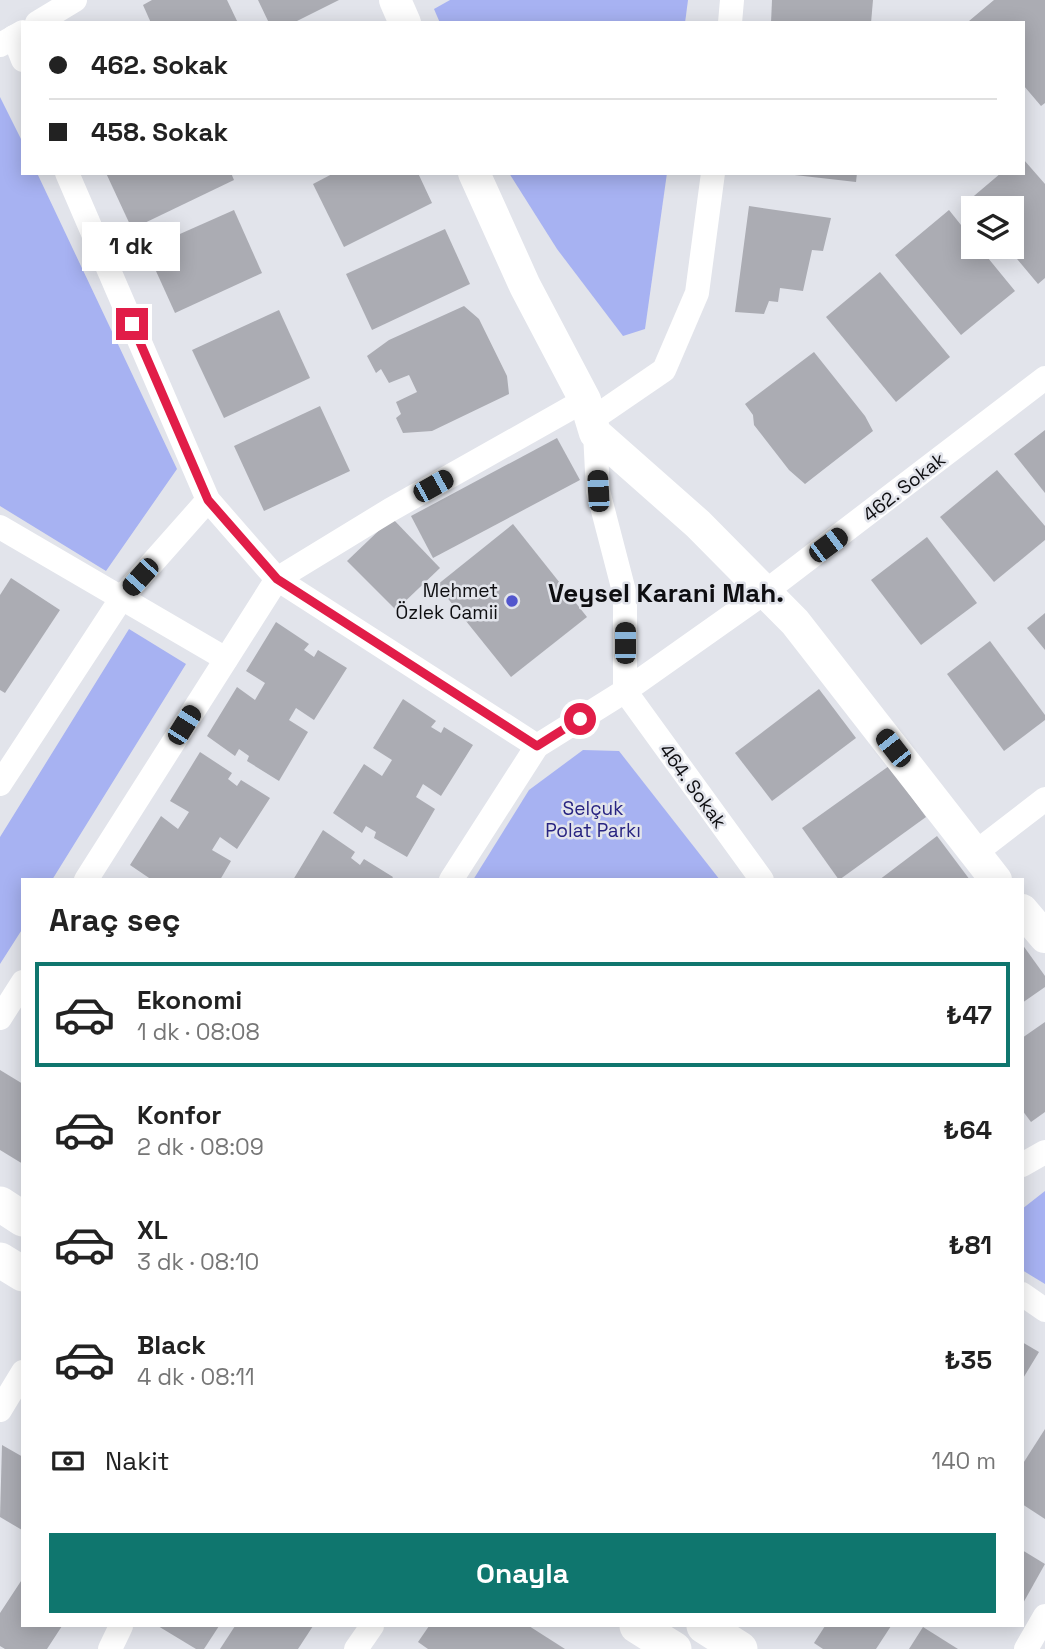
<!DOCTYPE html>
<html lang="tr">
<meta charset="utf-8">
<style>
body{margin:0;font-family:"Space Grotesk",sans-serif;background:#f2f2f2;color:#222;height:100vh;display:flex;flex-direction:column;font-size:26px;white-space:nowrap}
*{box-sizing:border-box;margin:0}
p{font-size:23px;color:#767676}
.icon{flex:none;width:38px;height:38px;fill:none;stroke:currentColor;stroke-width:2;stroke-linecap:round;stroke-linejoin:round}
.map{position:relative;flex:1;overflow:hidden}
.panel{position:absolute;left:21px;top:878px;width:1003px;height:749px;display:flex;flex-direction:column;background:#fff;border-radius:0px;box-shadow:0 4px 18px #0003}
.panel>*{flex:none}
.top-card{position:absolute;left:21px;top:21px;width:1004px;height:154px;border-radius:0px;box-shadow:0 4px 18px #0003;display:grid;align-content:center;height:154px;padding:0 28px;background:#fff}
.buttons{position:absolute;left:961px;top:196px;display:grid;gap:14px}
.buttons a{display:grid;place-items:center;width:63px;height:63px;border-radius:0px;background:#fff;box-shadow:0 4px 18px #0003;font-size:35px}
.end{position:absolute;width:32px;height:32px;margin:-16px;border:9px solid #e11d48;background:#fff;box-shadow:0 0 0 4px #fff}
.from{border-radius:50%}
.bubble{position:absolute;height:49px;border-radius:0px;background:#fff;box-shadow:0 4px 18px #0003;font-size:23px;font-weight:800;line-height:49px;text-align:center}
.car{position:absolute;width:21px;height:42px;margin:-21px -10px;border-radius:9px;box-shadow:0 0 5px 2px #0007;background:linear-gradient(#222 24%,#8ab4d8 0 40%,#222 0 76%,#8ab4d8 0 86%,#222 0)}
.top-card b{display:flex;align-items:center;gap:24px;height:66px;font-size:26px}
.top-card b+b{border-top:2px solid #e0e0e0}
.top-card i{width:18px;height:18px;background:#222}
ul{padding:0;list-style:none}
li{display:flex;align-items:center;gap:21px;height:105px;margin:0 14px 10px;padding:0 14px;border:4px solid transparent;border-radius:0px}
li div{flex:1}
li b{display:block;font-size:26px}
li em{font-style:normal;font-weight:800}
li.on{border-color:#0f766e}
li>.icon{width:63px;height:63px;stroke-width:1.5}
h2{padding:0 28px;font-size:32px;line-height:84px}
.pay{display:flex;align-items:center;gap:18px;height:77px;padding:0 28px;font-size:26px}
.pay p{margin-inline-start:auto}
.cta{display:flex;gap:14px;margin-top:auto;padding:14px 28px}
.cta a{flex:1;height:80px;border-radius:0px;background:#0f766e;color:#fff;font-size:28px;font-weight:800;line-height:80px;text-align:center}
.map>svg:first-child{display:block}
.green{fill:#a7b2f2}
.building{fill:#abacb3}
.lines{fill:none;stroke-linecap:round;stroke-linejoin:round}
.minor{stroke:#fff;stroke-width:24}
.tertiary{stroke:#fff;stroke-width:32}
.secondary{stroke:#fff;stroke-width:35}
.route{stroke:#e11d48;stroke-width:9}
.poi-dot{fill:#5256cd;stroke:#e2e4eb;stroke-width:2.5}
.labels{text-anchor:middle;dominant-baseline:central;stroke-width:5;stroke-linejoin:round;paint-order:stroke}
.street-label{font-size:19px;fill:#0e0e11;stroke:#e2e4eb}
.poi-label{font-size:19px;fill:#0e0e11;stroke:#e2e4eb;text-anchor:end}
.park-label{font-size:19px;fill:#282481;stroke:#e2e4eb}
.district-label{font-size:26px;font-weight:bold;fill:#0e0e11;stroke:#e2e4eb}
</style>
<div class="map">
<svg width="1045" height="1649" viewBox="0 0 1045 1649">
<rect width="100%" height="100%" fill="#e2e4eb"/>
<g class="green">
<path d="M 450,0 L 688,0 L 685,23 L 440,23 L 434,9 Z"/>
<path d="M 0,97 L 23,143 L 23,173 L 37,173 L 177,469 L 106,571 L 0,506 Z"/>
<path d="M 509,173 L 667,173 L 645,329 L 623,336 L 557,249 Z"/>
<path d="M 129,629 L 186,664 L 52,880 L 23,880 L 23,928 L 0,964 L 0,837 Z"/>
<path d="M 583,750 L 619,751 L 720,880 L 473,880 L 529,790 Z"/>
<path d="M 1045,1191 L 1045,1284 L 1022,1270 L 1022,1209 Z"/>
</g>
<g class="building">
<path d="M 152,0 L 227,0 L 238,23 L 151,23 L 143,5 Z"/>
<path d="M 258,0 L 339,0 L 293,23 L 269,23 Z"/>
<path d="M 772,0 L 873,0 L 871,23 L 771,23 Z"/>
<path d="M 994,0 L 1045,0 L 1045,103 L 1041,106 L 1024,86 L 1024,23 L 969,21 Z"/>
<path d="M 1024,160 L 1045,184 L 1045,278 L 1038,284 L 1007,247 L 1012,247 L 1012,208 L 974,208 L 968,201 L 1001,173 L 1024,173 Z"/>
<path d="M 106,173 L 231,173 L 234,180 L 132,229 Z"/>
<path d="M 334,173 L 418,173 L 432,203 L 344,247 L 313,184 Z"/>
<path d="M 777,173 L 857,173 L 856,182 Z"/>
<path d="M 749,206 L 831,218 L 823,251 L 812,250 L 803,291 L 780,288 L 778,302 L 769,301 L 764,314 L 735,312 Z"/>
<path d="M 234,210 L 262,273 L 175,313 L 146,249 Z"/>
<path d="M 949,210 L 973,240 L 973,247 L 979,247 L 1015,291 L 961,335 L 895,255 Z"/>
<path d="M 445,229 L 470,284 L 372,330 L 346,274 Z"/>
<path d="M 880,272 L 950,357 L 896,402 L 826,317 Z"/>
<path d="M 464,306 L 479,319 L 507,376 L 509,394 L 432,431 L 403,433 L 396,418 L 401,414 L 396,402 L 417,392 L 409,375 L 389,383 L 381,369 L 376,373 L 367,356 L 389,340 Z"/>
<path d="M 279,310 L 310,378 L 224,418 L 192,350 Z"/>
<path d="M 814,352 L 865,416 L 873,431 L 805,484 L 789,470 L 754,425 L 753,415 L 745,404 Z"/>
<path d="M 320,406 L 350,471 L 264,511 L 234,446 Z"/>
<path d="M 1045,430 L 1045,493 L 1014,454 Z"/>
<path d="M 557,438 L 580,480 L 433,558 L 411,516 Z"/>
<path d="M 997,470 L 1045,526 L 1045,540 L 994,582 L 940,517 Z"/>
<path d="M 392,518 L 440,568 L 396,610 L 347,561 Z"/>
<path d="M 513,524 L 587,617 L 511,677 L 437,585 Z"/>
<path d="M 927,537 L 977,603 L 921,645 L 871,580 Z"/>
<path d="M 11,578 L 60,610 L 5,693 L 0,690 L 0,595 Z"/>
<path d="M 1045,613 L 1045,650 L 1027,628 Z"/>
<path d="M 276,622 L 309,644 L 304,650 L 314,657 L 318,650 L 347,668 L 314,720 L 296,708 L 289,720 L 308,732 L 279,781 L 247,761 L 249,756 L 239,749 L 235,756 L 207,736 L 237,687 L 255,700 L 265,683 L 246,671 Z"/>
<path d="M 990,641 L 1045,715 L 1045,720 L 1004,751 L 947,674 Z"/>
<path d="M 819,689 L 856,738 L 772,801 L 735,753 Z"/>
<path d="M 403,699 L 436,721 L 431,727 L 441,733 L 444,727 L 473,745 L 441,796 L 423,784 L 416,797 L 435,809 L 407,857 L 374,838 L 376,832 L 366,826 L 362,833 L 333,813 L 364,764 L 382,776 L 392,760 L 373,748 Z"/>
<path d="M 200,752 L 232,773 L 228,779 L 237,786 L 241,780 L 270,798 L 237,849 L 220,837 L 212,850 L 231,861 L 220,880 L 152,880 L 130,865 L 161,816 L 178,829 L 189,812 L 170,801 Z"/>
<path d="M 889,766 L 926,817 L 839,880 L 802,828 Z"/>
<path d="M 323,830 L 355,852 L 351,858 L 360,865 L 364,859 L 393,877 L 391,880 L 293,880 Z"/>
<path d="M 937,836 L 970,880 L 879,880 Z"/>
<path d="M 1022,944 L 1045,976 L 1045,987 L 1022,1003 Z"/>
<path d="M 1045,1022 L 1045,1112 L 1031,1122 L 1022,1110 L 1022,1038 Z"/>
<path d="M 0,1070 L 23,1084 L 23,1164 L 0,1150 Z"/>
<path d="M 1022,1342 L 1039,1352 L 1022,1380 Z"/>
<path d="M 1045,1429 L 1045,1519 L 1022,1504 L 1022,1465 Z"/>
<path d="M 2,1445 L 23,1457 L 22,1530 L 0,1517 Z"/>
<path d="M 1022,1550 L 1045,1564 L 1022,1605 Z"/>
<path d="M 23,1578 L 23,1626 L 62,1626 L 47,1649 L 5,1649 L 0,1646 L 0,1613 Z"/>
<path d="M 158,1626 L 219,1626 L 204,1649 L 196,1649 Z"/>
<path d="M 235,1626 L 313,1626 L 298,1649 L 220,1649 Z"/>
<path d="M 429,1626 L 529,1626 L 565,1649 L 428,1649 L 418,1642 Z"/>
<path d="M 825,1626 L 891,1626 L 876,1649 L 823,1649 L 814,1643 Z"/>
<path d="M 923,1627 L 958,1649 L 909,1649 Z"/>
</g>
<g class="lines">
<g class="minor">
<path d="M 37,23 L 75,0"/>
<path d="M 730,23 L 732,0"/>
<path d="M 14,37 L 23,60"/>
<path d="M 0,45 L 23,32"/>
<path d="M 67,173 L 208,500 L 277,579 L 390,510 L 585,400"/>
<path d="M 591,420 L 664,370 L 697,293 L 713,173"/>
<path d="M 595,433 L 598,491 L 625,595 L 625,691 L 762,880"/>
<path d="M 0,527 L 226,659"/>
<path d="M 0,784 L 123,596 L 208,500"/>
<path d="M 975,853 L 1045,799"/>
<path d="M 86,880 L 277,579 L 537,746"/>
<path d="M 451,880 L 537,746 L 625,691 L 765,592 L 1045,378"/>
<path d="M 0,1018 L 23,982"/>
<path d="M 1022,1165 L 1045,1152"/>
<path d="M 1022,1294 L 1045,1310"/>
<path d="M 0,1410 L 23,1372"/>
<path d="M 110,1649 L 121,1626"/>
<path d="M 356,1649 L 372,1626"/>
<path d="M 1026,1649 L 1045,1616"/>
</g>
<g class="tertiary">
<path d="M 395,0 L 405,23"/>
<path d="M 474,173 L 525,286 L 585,400 L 595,433 L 698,524 L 795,622 L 996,880"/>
<path d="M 1022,910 L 1045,937"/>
</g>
<g class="secondary">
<path d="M 0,1204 L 23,1219"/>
<path d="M 0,1260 L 23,1274"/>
<path d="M 637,1626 L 674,1649"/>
<path d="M 704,1626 L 740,1649"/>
</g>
</g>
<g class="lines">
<path class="route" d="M 132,324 L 208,500 L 277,579 L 537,746 L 580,719"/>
</g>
<circle class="poi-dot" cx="512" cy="601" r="7"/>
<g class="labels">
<g class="street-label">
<text transform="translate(904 487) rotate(-38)">462. Sokak</text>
<text transform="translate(693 786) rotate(54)">464. Sokak</text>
</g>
<g class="poi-label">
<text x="498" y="590">Mehmet<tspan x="498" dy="22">Özlek Camii</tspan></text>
</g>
<g class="park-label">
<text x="593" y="808">Selçuk<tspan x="593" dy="22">Polat Parkı</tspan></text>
</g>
<g class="district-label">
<text x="666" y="593">Veysel Karani Mah.</text>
</g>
</g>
</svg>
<div class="buttons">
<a><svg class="icon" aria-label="layers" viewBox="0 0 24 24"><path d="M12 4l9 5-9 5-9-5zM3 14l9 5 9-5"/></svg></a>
</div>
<i class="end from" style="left:580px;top:719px"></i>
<i class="end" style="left:132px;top:324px"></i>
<div class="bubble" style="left:82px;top:222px;width:98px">1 dk</div>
<i class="car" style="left:433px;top:486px;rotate:61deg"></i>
<i class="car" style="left:598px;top:491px;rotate:357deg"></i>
<i class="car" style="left:828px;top:545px;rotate:53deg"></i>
<i class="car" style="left:140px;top:577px;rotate:222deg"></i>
<i class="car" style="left:625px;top:643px;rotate:0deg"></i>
<i class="car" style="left:184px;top:725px;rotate:32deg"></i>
<i class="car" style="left:893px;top:748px;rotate:322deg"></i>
<div class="top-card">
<b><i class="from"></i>462. Sokak</b>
<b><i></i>458. Sokak</b>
</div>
<section class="panel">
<h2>Araç seç</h2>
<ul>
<li class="on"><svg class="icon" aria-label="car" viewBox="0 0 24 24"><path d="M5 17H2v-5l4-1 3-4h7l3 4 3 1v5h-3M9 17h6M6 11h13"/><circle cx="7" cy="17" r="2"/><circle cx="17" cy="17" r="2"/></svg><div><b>Ekonomi</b><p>1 dk · 08:08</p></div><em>₺47</em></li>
<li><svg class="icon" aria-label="car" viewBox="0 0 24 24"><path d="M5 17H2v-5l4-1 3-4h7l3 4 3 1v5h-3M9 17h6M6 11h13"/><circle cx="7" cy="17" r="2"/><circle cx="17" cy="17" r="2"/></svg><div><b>Konfor</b><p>2 dk · 08:09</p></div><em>₺64</em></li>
<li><svg class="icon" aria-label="car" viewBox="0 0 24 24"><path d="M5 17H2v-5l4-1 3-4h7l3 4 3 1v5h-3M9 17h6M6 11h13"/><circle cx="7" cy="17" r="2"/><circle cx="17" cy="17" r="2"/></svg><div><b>XL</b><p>3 dk · 08:10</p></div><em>₺81</em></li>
<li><svg class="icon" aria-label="car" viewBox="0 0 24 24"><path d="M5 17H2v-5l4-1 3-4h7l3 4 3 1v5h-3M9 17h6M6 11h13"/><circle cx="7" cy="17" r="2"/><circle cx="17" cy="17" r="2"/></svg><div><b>Black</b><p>4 dk · 08:11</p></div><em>₺35</em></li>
</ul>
<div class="pay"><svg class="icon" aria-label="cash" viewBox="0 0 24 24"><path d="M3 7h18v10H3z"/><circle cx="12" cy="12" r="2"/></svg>Nakit<p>140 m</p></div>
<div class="cta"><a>Onayla</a></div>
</section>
</div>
